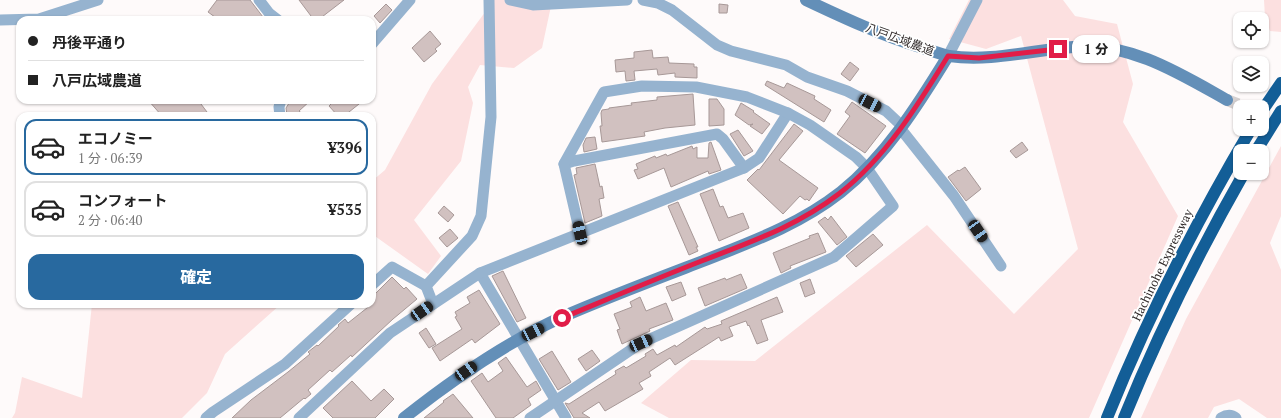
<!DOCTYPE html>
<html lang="ja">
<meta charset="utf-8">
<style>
body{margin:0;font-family:"PT Serif","Noto Sans JP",serif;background:#f6f6f6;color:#222;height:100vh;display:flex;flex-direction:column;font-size:15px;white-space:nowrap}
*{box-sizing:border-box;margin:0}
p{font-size:13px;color:#767676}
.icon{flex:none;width:22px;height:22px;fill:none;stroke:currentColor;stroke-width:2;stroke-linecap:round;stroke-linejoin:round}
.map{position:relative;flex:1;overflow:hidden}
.panel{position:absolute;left:16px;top:112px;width:360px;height:196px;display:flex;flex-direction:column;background:#fff;border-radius:12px;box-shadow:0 1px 3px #0004}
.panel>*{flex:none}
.hud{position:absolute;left:16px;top:16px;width:360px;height:88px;border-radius:12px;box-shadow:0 1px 3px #0004;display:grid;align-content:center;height:88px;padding:0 12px;background:#fff}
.controls{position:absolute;left:1233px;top:12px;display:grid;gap:8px}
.controls a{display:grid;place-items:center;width:36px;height:36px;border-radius:8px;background:#fff;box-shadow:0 1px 3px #0004;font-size:20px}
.end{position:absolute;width:18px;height:18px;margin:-9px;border:5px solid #e11d48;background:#fff;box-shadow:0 0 0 2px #fff}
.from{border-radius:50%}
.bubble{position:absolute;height:28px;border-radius:12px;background:#fff;box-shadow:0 1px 3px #0004;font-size:13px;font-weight:800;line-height:28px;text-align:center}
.car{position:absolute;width:12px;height:24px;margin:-12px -6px;border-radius:5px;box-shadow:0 0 3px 1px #0007;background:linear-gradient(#222 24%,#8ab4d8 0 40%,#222 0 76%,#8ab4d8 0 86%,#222 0)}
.hud b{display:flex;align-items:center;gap:14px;height:38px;font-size:15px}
.hud b+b{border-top:1px solid #e0e0e0}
.hud i{width:10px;height:10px;background:#222}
ul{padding:7px 0 0;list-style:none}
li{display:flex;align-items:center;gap:12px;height:56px;margin:0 8px 6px;padding:0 4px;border:2px solid #e0e0e0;border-radius:12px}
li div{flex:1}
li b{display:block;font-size:15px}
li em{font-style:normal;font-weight:800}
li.current{border-color:#28699f}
li>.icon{width:36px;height:36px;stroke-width:1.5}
.button{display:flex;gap:8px;margin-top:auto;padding:8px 12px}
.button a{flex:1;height:46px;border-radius:12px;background:#28699f;color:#fff;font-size:16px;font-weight:800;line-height:46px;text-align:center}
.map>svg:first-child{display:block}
.green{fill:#fce0e0}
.building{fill:#d1c1c0;stroke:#a79897}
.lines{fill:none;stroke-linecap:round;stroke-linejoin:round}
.secondary-tunnel{stroke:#d5d0d0;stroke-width:12;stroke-dasharray:12 6;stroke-linecap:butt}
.street{stroke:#96b3cf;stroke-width:11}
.secondary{stroke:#638fb8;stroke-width:12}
.highway{stroke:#135e97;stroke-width:12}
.route{stroke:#e11d48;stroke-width:5}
.labels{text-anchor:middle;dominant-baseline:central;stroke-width:3.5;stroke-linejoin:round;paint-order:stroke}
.street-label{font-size:12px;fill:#302a2a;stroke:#fff}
</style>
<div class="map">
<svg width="1281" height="418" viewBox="0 0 1281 418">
<rect width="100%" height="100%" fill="#fefafa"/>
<g class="green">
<path d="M 494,0 L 530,0 L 551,6 L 542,48 L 514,68 L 480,65 L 468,87 L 473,103 L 461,161 L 414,220 L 441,256 L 428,274 L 372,234 L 372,181 L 385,170 L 432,84 Z"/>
<path d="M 969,0 L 1063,0 L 1075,16 L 1117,24 L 1133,84 L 1123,122 L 1178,216 L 1089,418 L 669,418 L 641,403 L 691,360 L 755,361 L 927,225 L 1014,314 L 1078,249 L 1021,36 L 986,49 L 949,39 Z"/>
<path d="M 1264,0 L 1281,0 L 1281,32 L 1270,31 L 1265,17 Z"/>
<path d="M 1281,146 L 1281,216 L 1270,243 L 1281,270 L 1281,418 L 1267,418 L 1239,399 L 1214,407 L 1208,418 L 1141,418 L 1186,319 Z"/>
<path d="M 92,304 L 281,304 L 225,354 L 207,393 L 182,418 L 12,418 L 15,413 L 22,377 L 82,398 Z"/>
</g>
<g class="building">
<path d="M 217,0 L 250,0 L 263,17 L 260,20 L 219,20 L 208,12 Z"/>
<path d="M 299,0 L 344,0 L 318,20 L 314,20 Z"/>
<path d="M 386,4 L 392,10 L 380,23 L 374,16 Z"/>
<path d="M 719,4 L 728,5 L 727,13 L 719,13 Z"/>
<path d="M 430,31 L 441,44 L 435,49 L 437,51 L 424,62 L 412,48 Z"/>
<path d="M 652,50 L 653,58 L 668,57 L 669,63 L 694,64 L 694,67 L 697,67 L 697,78 L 675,77 L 675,73 L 658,75 L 657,69 L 634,71 L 635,80 L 626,81 L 625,71 L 616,72 L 615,60 L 634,58 L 634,52 Z"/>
<path d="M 850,62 L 859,69 L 850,81 L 841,74 Z"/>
<path d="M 767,81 L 784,88 L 787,83 L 815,96 L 814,99 L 831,110 L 824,122 L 765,85 Z"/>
<path d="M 693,94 L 695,125 L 665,128 L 644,132 L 645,136 L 602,142 L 600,126 L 602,126 L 601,113 L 602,110 L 609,109 L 609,108 L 632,105 L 631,103 L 657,100 L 657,97 Z"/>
<path d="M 709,99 L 717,99 L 724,109 L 724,125 L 709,126 Z"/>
<path d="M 148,100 L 198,100 L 210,116 L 162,116 Z"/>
<path d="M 291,100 L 311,100 L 299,111 L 305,116 L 287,115 L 286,108 Z"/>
<path d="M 335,100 L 364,100 L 344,116 L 338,116 L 329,106 Z"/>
<path d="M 852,102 L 886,126 L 865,153 L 837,134 L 850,116 L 845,112 Z"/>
<path d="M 741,103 L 754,111 L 753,112 L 770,124 L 762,134 L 750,126 L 753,124 L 749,125 L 735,115 Z"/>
<path d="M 794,124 L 803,131 L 779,160 L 818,188 L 809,201 L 807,199 L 805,200 L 800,196 L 783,214 L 747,180 L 758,169 L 759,170 Z"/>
<path d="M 738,130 L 753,151 L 744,156 L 730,134 Z"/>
<path d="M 595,137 L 597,149 L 584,152 L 583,145 L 586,138 Z"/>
<path d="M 711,142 L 721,170 L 709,174 L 708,171 L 671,187 L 664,168 L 638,179 L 634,170 L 638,169 L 636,164 L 655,156 L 656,158 L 666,154 L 667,156 L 692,146 L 693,149 L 697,147 L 697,158 L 708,158 L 709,143 Z"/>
<path d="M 1022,142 L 1028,150 L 1016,158 L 1010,151 Z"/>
<path d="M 595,164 L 600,187 L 602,186 L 604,198 L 599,199 L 602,216 L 585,223 L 574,175 L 577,174 L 576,168 Z"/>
<path d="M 965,167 L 981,189 L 966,201 L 948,177 L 958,170 L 959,171 Z"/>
<path d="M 713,189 L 720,207 L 723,206 L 728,218 L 743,213 L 749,228 L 719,241 L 700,194 Z"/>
<path d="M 678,202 L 698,247 L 696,247 L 698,251 L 689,255 L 668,206 Z"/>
<path d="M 444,206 L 454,215 L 448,222 L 438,213 Z"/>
<path d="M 831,216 L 847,237 L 837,245 L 818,222 L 825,217 L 828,220 Z"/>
<path d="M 450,229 L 458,238 L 447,247 L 439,238 Z"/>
<path d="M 818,233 L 826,252 L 790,266 L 791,268 L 781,273 L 773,253 L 810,238 L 809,236 Z"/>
<path d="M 873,234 L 883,245 L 856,267 L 846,256 Z"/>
<path d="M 503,271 L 526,318 L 517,322 L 492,276 Z"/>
<path d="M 741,274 L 747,288 L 705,306 L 698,288 L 725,278 L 726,280 Z"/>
<path d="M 392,277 L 404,289 L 406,287 L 417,299 L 393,319 L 352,357 L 351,355 L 332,372 L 330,370 L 308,390 L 311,394 L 305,399 L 304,398 L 280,418 L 232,418 L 251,400 L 288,372 L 310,354 L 308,352 L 317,345 L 318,346 L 339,326 L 338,325 L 345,319 L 348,323 L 372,304 L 372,297 Z"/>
<path d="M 810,279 L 815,293 L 805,297 L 800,283 Z"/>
<path d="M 681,282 L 686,295 L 672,301 L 666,287 Z"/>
<path d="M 479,290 L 500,324 L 475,343 L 472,339 L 440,361 L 432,348 L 462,329 L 455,317 L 457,316 L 455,312 L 470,303 L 467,297 Z"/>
<path d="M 640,297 L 646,311 L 666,303 L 673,320 L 649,329 L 650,331 L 622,344 L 617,330 L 620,329 L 614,314 L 632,307 L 630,302 Z"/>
<path d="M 777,297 L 783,312 L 761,320 L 768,340 L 757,344 L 749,325 L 748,326 L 746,321 L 729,327 L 733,336 L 721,341 L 719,337 L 675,365 L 670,358 L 649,372 L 651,376 L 639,383 L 643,389 L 605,411 L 599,402 L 582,413 L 590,418 L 574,418 L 565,403 L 569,404 L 616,374 L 615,371 L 624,366 L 626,368 L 646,356 L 645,354 L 653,349 L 657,355 L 675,345 L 676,347 L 705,327 L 707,329 L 722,324 L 721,321 Z"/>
<path d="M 426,328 L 436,344 L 429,348 L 419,333 Z"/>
<path d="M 592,350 L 600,361 L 586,371 L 578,359 Z"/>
<path d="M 552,351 L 571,382 L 558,390 L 539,359 Z"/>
<path d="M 506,357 L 527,387 L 536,381 L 541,390 L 528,399 L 531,405 L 513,418 L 496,418 L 471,381 L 482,373 L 488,382 L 503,371 L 498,363 Z"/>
<path d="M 352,381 L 371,401 L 384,389 L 394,399 L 375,418 L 333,418 L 323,408 Z"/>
<path d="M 453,394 L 473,418 L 424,418 L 444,402 L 443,401 Z"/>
</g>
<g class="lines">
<path class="secondary-tunnel" d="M 1227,100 L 1245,107"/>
<g class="street">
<path d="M 259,0 L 269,13 L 278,20"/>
<path d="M 510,0 L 533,5 L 627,0"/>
<path d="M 643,0 L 658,3 L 672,10 L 717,45 L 731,51 L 786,65 L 807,77 L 847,91 L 886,111 L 902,126"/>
<path d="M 0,20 L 39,19 L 98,0"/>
<path d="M 372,44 L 410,0"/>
<path d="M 948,56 L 977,0"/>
<path d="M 280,116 L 279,107 L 281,100"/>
<path d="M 900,128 L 954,196 L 1001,266"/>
<path d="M 564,164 L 574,161 L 717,134 L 723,139 L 744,168"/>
<path d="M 480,273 L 566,418"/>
<path d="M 372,285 L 392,267 L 426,286"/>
<path d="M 433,304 L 426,286 L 472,236 L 481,216 L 491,117 L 489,0"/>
<path d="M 206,418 L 213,412 L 285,364 L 351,304"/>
<path d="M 299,418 L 390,333 L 480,273 L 744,168 L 759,158 L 788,113"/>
<path d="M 530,418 L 641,343 L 834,257 L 893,206 L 867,168 L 856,157 L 810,125 L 788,113 L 747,97 L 696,87 L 642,86 L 604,92 L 564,164 L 580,233"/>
<path d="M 1221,418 C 1226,415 1231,414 1236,418"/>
</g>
<g class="secondary">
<path d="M 806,0 C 844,18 883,36 923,48 C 932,51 941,54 949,56 C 991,62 1032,50 1073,47 C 1130,42 1179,73 1227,100"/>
<path d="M 404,418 C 453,379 505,343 562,317 C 608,297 656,279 703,261 C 751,242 799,225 841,192 C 886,156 918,105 948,56"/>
</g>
<g class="highway">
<path d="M 1262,111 L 1281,83"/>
<path d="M 1256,151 L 1281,111"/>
<path d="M 1107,418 C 1147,318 1196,222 1251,129"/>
<path d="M 1124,418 C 1158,334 1199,252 1244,173"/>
</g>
</g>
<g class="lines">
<path class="route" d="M 562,318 C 608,299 653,280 699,262 C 750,242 796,227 840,193 C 886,157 918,105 948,56 L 979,58 L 1058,49"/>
</g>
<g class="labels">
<g class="street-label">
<text transform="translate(900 39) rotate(20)">八戸広域農道</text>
<text transform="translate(1162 265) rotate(-64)">Hachinohe Expressway</text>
</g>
</g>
</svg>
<div class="controls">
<a><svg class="icon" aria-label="locate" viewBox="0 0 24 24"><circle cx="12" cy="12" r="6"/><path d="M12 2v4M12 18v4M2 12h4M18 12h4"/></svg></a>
<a><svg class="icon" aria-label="layers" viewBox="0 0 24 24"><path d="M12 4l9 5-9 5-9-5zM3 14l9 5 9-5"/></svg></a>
<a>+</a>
<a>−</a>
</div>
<i class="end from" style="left:562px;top:318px"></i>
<i class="end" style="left:1058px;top:49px"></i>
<div class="bubble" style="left:1072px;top:35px;width:48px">1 分</div>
<i class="car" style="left:870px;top:103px;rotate:117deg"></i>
<i class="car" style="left:978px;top:231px;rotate:146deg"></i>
<i class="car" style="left:580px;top:233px;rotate:347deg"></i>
<i class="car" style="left:422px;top:311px;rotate:56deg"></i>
<i class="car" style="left:533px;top:332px;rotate:63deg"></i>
<i class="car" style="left:641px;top:343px;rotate:66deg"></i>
<i class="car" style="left:466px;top:371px;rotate:55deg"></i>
<div class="hud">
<b><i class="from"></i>丹後平通り</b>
<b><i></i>八戸広域農道</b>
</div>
<section class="panel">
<ul>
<li class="current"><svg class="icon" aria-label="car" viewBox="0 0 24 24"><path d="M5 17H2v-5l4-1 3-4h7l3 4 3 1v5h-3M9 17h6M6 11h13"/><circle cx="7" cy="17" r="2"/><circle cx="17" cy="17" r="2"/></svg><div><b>エコノミー</b><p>1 分 · 06:39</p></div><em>¥396</em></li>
<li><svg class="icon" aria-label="car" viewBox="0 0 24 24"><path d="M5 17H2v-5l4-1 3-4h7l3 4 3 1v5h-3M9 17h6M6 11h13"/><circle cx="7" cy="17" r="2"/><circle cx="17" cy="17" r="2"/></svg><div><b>コンフォート</b><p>2 分 · 06:40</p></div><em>¥535</em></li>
</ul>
<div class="button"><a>確定</a></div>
</section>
</div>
